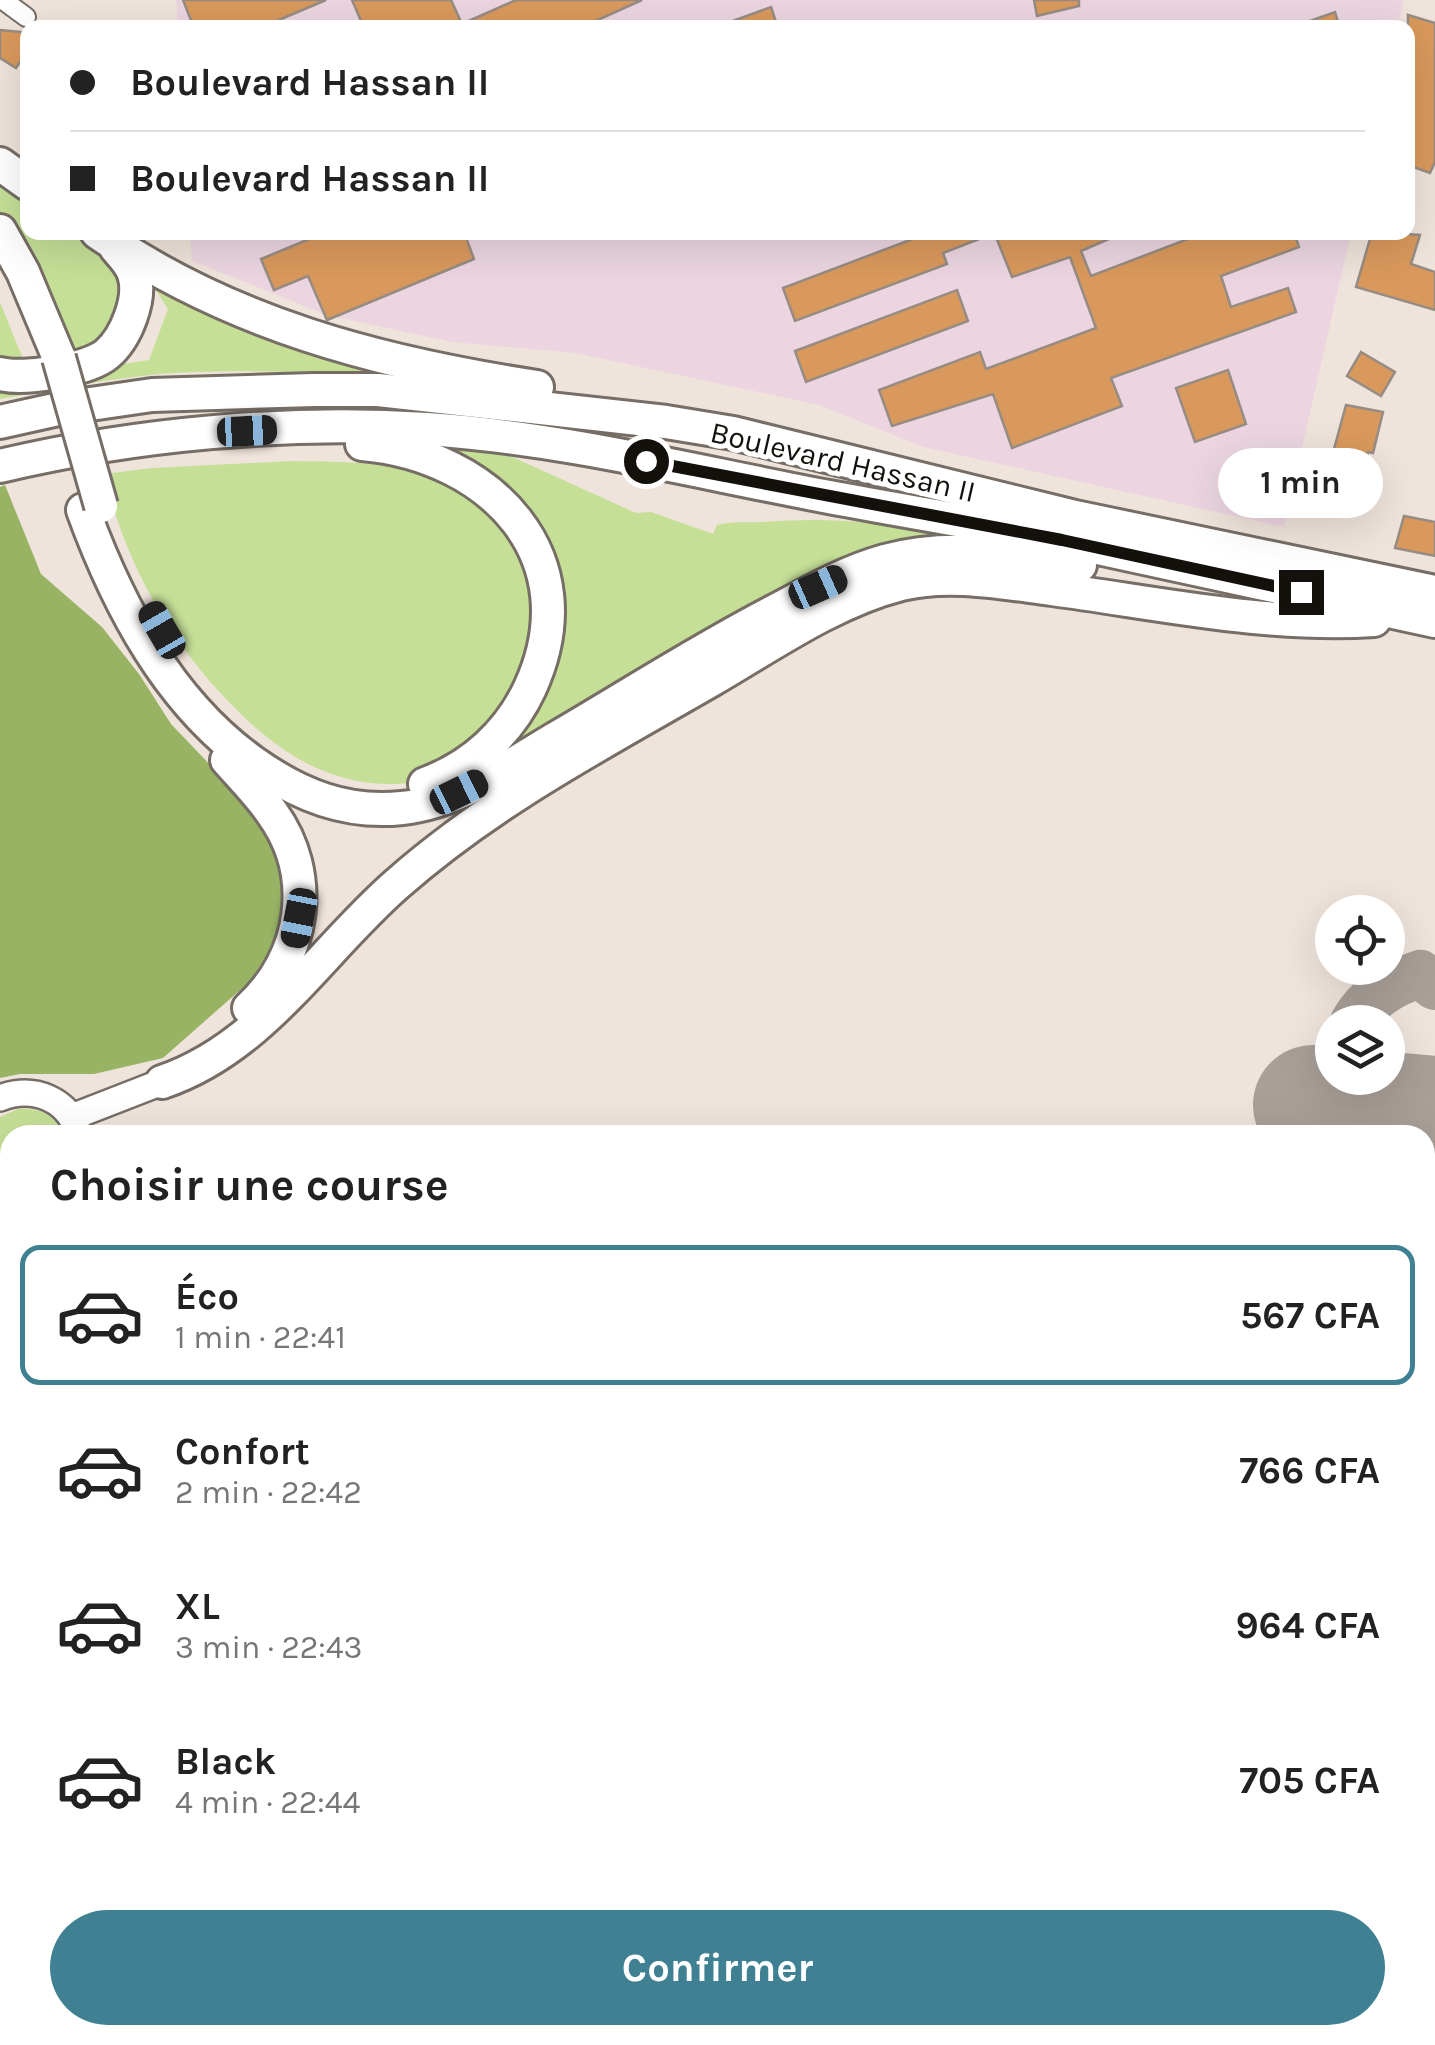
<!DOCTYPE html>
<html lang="fr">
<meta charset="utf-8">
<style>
body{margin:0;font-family:Karla,sans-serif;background:#f6f6f6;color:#222;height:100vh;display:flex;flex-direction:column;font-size:38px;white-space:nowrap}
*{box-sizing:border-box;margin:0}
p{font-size:32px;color:#767676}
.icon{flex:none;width:55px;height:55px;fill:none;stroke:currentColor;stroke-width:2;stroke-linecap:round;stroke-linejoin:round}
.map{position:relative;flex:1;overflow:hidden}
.drawer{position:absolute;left:0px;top:1125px;width:1435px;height:920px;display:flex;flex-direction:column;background:#fff;border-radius:30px 30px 0 0;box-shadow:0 10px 40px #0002}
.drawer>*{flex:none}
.banner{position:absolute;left:20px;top:20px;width:1395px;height:220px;border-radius:20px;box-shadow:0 10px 40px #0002;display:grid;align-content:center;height:220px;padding:0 50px;background:#fff}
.fabs{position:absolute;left:1315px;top:895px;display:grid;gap:20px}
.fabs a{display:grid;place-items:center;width:90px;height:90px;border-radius:50%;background:#fff;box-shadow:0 10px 40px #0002;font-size:50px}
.end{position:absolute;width:45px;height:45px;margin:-22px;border:12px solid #14110d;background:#fff;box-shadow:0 0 0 5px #fff}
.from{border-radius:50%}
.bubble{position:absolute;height:70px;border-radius:35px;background:#fff;box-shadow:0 10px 40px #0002;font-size:32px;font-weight:700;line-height:70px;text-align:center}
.car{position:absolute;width:30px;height:60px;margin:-30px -15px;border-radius:12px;box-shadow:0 0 8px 2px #0007;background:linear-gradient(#222 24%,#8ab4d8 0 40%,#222 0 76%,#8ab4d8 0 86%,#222 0)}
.banner b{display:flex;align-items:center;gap:35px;height:95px;font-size:38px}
.banner b+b{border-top:2px solid #e0e0e0}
.banner i{width:25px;height:25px;background:#222}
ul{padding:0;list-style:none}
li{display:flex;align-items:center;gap:30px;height:140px;margin:0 20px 15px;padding:0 30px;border:5px solid transparent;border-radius:20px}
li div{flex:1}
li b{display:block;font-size:38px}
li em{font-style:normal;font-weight:700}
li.active{border-color:#3f8092}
li>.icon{width:90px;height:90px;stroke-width:1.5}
h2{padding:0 50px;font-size:45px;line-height:120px}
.cta{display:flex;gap:20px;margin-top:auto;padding:20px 50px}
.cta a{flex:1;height:115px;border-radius:60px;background:#3f8092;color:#fff;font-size:40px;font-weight:700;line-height:115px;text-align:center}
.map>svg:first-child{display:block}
.education{fill:#ecd5e1}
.green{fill:#c5df97}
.forest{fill:#97b363}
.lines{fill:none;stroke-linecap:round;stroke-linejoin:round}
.taxiway{stroke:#a89f98;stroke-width:48}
.runway{stroke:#a89f98;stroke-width:120}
.building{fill:#da995c;stroke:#968c84;stroke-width:2.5}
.street-casing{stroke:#766d65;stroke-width:22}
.secondary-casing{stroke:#766d65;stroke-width:30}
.primary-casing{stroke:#766d65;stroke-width:32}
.highway-casing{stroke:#766d65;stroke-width:38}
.street{stroke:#fff;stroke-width:18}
.secondary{stroke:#fff;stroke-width:25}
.primary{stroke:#fff;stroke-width:28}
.highway{stroke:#fff;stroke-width:32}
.highway-bridge-casing{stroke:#766d65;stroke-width:38;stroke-linecap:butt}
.highway-bridge{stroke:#fff;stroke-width:32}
.route{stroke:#14110d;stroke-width:12}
.labels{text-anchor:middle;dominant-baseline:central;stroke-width:10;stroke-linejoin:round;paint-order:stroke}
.street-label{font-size:30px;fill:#14110d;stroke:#fff}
</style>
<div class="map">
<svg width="1435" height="2045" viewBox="0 0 1435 2045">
<rect width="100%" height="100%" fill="#efe4db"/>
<g class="education">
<path d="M 176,0 L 1404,0 L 1397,28 L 178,28 Z"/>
<path d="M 190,233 L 1351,233 L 1284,527 L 923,447 L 819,405 L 575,353 L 451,342 L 327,315 L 192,261 Z"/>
</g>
<g class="green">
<path d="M 0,178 L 27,197 L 28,232 L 79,233 L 113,255 L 125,267 L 111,336 L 72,363 L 23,251 L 0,212 Z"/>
<path d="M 149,279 L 246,331 L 324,355 L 438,380 C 345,375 253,367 160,374 C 106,379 53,390 0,399 L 0,383 L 149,360 L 168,309 Z"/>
<path d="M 0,302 L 27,369 L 0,366 Z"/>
<path d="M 429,444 L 508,455 L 636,513 L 651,512 L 713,534 L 717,525 C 733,521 747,523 763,522 C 830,517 882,521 947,538 L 485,768 L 512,739 L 552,565 Z"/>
<path d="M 294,461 C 348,462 406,461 456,487 C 499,509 534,559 538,607 C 539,621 533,638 530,652 C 528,663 528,679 523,689 C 517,703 487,725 475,736 C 463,748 451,764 437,773 C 426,781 407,784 393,784 C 327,785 275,750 230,703 C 168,640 124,559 104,474 L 152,468 Z"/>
<path d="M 18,1109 C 40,1107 55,1115 64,1135 L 10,1135 L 10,1185 L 0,1179 L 0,1117 Z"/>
</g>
<path class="forest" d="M 5,485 L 41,574 L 102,627 L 139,674 L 171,724 L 257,814 L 284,867 L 284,910 L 277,943 L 248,983 L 163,1058 L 94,1074 L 20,1074 L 0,1078 L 0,487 Z"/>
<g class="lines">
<g class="taxiway">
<path d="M 1354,1022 C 1369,996 1392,983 1420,974 L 1435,986"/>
<path d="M 1344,1078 C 1348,1100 1365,1125 1386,1135"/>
<path d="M 1425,1149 L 1435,1150"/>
</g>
<path class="runway" d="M 1313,1105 L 1435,1116"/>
</g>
<g class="building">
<path d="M 183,0 L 326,0 L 260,28 L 194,28 Z"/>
<path d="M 352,0 L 451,0 L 462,24 L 516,0 L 642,0 L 580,28 L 364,28 Z"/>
<path d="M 1034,0 L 1079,0 L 1079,6 L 1037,16 Z"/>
<path d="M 771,7 L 778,28 L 720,28 L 719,26 Z"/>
<path d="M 1335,12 L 1340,28 L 1296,28 L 1296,26 Z"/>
<path d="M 1408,15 L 1435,23 L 1435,162 L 1430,173 L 1408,165 Z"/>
<path d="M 0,30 L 21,32 L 28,36 L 28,50 L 16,68 L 0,58 Z"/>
<path d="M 326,232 L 464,232 L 474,259 L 327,320 L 308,276 L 274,290 L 261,259 Z"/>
<path d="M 931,232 L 992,234 L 943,253 L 947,264 L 795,321 L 783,288 Z"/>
<path d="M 994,232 L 1125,232 L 1081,251 L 1091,276 L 1206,232 L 1294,232 L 1299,247 L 1221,276 L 1231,307 L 1288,288 L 1296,312 L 1111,378 L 1122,406 L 1012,448 L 993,394 L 892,426 L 879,390 L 980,352 L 986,369 L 1096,328 L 1070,257 L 1012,277 Z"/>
<path d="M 1372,232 L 1420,235 L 1411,264 L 1435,272 L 1435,310 L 1356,287 Z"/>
<path d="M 957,290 L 968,321 L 806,382 L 795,351 Z"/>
<path d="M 1361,352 L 1395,372 L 1381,396 L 1347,376 Z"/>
<path d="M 1228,370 L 1246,424 L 1195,442 L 1176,388 Z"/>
<path d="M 1346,405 L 1383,412 L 1373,453 L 1368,452 L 1356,504 L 1330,506 L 1313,490 L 1318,473 L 1331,476 L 1334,449 Z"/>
<path d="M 1404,516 L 1435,522 L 1435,556 L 1395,548 Z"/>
</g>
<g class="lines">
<defs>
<g id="street">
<path d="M 3,0 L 26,17"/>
<path d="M 0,1551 L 10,1517"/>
<path d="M 0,1698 L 10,1703"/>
<path d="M 1425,2000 L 1435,1997"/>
<path d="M 355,2035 L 364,2045"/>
<path d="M 509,2045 L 515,2035"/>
<path d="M 1302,2045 L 1315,2035"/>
</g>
<g id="secondary">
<path d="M 0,1098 C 34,1085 69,1099 79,1135"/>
<path d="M 72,1117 L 162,1082"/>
<path d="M 0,1200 L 10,1203"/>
</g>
<g id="primary">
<path d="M 1425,1627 L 1435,1628"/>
<path d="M 1425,1653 L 1435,1654"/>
</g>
<g id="highway">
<path d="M 0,164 L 28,184"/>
<path d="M 0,231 L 23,272 L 59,358"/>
<path d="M 97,232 C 230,324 379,363 537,387"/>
<path d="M 0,374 C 24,380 88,370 107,354 C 126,338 142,298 134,274 C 131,264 123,256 116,248"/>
<path d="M 0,422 L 63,408 L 152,395 L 314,390 L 378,390 L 666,422 L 733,433 L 1075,517 L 1435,592"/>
<path d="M 362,444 C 491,455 590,557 530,688 C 509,733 472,767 425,784"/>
<path d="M 0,466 C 135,434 288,420 427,429 C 563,438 696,472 829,497 C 908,512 988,524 1066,541 C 1189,567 1312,595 1435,621"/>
<path d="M 83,510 C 118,606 169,703 254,763 C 299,795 346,814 402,808 C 457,802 507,768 553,740 C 627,697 699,650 775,611 C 811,592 846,572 885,561 C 949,543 1016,555 1080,565"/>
<path d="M 227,760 C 242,777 259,794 272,813 C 317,875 305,957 249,1008"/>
<path d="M 162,1082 C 263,1048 320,951 397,884 C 492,800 604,742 713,679 C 773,644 834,601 901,584 C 950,572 1003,583 1052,589 C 1158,603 1267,627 1374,620"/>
</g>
</defs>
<use href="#street" class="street-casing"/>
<use href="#secondary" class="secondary-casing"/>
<use href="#primary" class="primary-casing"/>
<use href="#highway" class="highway-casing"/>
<use href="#street" class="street"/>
<use href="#secondary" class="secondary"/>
<use href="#primary" class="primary"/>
<use href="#highway" class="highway"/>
<defs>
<path id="highway-bridge" d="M 59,358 L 101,506"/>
</defs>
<use href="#highway-bridge" class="highway-bridge-casing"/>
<use href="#highway-bridge" class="highway-bridge"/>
</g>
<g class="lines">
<path class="route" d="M 646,461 L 1062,540 L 1301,592"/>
</g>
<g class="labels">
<g class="street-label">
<text transform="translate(843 462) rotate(13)">Boulevard Hassan II</text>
</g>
</g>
</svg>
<div class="fabs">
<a><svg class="icon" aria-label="locate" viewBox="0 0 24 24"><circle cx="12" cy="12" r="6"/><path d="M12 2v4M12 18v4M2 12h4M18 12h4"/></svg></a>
<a><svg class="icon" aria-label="layers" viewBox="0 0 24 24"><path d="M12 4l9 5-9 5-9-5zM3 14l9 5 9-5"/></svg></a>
</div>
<i class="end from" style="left:646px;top:461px"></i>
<i class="end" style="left:1301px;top:592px"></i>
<div class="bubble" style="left:1218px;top:448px;width:165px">1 min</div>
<i class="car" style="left:247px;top:431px;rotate:87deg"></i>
<i class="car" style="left:818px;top:587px;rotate:66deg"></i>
<i class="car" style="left:162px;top:630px;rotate:330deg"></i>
<i class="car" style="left:459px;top:792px;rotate:64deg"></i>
<i class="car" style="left:299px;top:918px;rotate:191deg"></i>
<div class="banner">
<b><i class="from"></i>Boulevard Hassan II</b>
<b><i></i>Boulevard Hassan II</b>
</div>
<section class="drawer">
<h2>Choisir une course</h2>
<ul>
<li class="active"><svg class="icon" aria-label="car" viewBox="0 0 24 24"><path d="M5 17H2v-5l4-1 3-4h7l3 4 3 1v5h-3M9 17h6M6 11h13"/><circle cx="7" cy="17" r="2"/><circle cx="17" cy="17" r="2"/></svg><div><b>Éco</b><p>1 min · 22:41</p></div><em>567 CFA</em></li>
<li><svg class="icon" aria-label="car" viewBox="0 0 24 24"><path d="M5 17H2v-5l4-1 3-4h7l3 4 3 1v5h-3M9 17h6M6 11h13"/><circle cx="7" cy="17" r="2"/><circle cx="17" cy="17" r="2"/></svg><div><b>Confort</b><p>2 min · 22:42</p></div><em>766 CFA</em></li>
<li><svg class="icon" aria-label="car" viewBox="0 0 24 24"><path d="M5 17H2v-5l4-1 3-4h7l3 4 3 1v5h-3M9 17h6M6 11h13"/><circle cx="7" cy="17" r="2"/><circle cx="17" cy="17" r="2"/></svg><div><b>XL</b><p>3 min · 22:43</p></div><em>964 CFA</em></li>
<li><svg class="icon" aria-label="car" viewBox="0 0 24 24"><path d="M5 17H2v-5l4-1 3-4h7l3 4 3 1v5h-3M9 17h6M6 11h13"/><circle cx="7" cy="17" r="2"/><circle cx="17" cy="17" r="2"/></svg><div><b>Black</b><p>4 min · 22:44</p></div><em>705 CFA</em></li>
</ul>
<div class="cta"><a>Confirmer</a></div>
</section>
</div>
